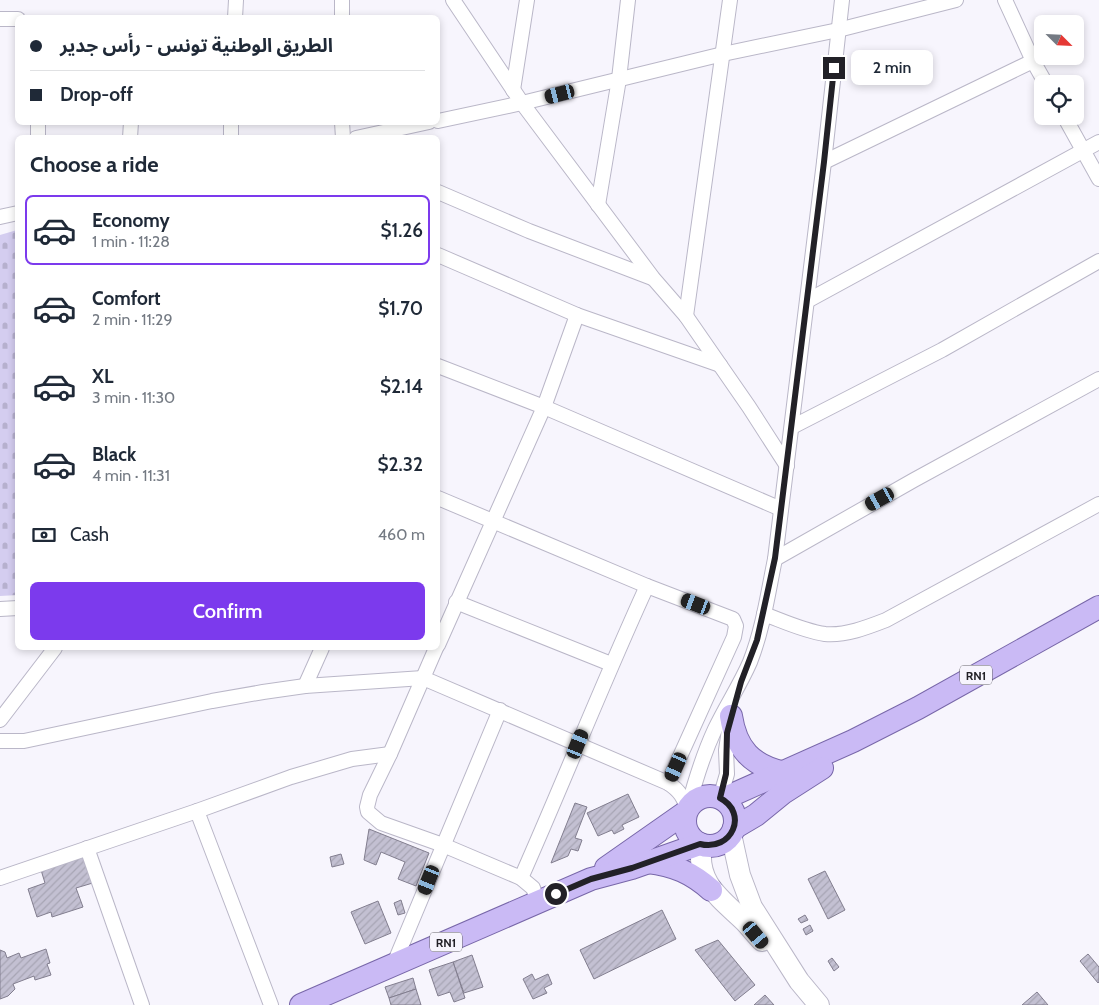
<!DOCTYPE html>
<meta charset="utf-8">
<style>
body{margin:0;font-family:Cabin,"Noto Sans Arabic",sans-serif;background:#f2f2f3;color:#1f2937;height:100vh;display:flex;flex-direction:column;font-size:19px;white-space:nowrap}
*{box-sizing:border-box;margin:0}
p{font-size:16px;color:#747a83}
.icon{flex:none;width:28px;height:28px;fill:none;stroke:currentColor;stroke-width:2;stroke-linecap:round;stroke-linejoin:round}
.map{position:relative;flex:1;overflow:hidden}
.panel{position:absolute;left:15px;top:135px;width:425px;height:515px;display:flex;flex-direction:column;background:#fff;border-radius:8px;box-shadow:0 2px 8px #0003}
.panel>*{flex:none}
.banner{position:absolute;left:15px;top:15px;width:425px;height:110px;border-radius:8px;box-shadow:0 2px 8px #0003;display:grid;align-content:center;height:110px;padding:0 15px;background:#fff}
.needle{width:32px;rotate:114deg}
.tools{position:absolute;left:1034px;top:15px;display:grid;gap:10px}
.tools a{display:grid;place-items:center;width:50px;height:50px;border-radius:8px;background:#fff;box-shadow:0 2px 8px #0003;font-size:25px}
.end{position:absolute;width:22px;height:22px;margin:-11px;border:6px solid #222127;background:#fff;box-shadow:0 0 0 2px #fff}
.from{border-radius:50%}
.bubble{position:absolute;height:35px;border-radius:8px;background:#fff;box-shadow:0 2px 8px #0003;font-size:16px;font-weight:600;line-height:35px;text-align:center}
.car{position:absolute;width:15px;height:30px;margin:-15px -8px;border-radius:6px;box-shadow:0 0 4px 1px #0007;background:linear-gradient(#222 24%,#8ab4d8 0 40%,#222 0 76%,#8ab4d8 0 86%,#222 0)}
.banner b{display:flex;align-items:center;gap:18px;height:48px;font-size:19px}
.banner b+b{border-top:1px solid #e0e1e3}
.banner i{width:12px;height:12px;background:#1f2937}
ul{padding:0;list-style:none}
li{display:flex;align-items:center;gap:15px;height:70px;margin:0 10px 8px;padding:0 5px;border:2px solid transparent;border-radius:8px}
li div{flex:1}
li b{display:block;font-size:19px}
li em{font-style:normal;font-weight:600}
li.current{border-color:#7c3aed}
li>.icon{width:45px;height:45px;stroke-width:1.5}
h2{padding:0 15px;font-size:22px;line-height:60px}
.pay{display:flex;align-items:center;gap:12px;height:55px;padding:0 15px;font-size:19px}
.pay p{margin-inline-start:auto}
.cta{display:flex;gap:10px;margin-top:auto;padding:10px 15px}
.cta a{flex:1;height:58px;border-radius:8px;background:#7c3aed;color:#fff;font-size:20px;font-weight:600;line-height:58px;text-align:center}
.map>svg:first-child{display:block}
.cemetery{fill:url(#cemetery-stones)}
.building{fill:url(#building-hatch);stroke:#827e8f}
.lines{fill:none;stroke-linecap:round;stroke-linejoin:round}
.street-casing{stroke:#bab7c8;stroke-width:16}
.secondary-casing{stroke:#bab7c8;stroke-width:22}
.primary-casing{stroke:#7867a9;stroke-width:24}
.street{stroke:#fff;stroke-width:14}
.secondary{stroke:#fff;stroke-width:20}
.primary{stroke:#cabaf5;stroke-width:22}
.route{stroke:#222127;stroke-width:6}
.labels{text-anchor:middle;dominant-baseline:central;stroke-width:5;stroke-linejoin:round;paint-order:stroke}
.shield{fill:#f7f5fd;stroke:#626167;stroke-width:1}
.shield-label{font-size:12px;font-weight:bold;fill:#222127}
</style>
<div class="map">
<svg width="1099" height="1005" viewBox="0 0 1099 1005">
<defs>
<pattern id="cemetery-stones" width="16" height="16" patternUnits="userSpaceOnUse" patternTransform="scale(1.25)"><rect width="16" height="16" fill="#d4cdf0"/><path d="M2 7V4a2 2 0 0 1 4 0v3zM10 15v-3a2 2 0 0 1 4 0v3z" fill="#b6b0ce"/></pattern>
<pattern id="building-hatch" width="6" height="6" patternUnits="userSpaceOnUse" patternTransform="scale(1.25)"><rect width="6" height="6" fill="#c3c0d2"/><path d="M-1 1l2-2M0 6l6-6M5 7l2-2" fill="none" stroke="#a7a5b4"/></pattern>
</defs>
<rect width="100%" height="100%" fill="#f7f5fd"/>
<path class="cemetery" d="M 17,230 L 18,595 L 0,596 L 0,235 Z"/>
<g class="building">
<path d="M 628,794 L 639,817 L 622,825 L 624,829 L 614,834 L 612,830 L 598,836 L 587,813 Z"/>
<path d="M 575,803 L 587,807 L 575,838 L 582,840 L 578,851 L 571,849 L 568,856 L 551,863 Z"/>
<path d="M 369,829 L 429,853 L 416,886 L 398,879 L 405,862 L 381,852 L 376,865 L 364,860 Z"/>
<path d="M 341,854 L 344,864 L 332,867 L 330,857 Z"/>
<path d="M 87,855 L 96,882 L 76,888 L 83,907 L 52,917 L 51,912 L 37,917 L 28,889 L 45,883 L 41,870 Z"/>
<path d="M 825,871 L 845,910 L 828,919 L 808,879 Z"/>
<path d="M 401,900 L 405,913 L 398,915 L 394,903 Z"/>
<path d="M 378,901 L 391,933 L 365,944 L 351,912 Z"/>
<path d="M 662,910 L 676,939 L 594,979 L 580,950 Z"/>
<path d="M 805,915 L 808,920 L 801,923 L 798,919 Z"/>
<path d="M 810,925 L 813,931 L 806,935 L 803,929 Z"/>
<path d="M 718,940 L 755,985 L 735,1001 L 695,950 Z"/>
<path d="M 46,949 L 50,963 L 47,964 L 51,975 L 35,980 L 34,976 L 13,984 L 15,989 L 8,996 L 0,999 L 0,950 L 5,952 L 7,958 L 19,953 L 21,958 Z"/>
<path d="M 1088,954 L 1099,967 L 1099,982 L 1098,983 L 1080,961 Z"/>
<path d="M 472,955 L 483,987 L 464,993 L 453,962 Z"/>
<path d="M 832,958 L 839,967 L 834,971 L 828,961 Z"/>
<path d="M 453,962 L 465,998 L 454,1002 L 450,992 L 438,996 L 429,970 Z"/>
<path d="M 532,974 L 535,980 L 548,974 L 552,984 L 544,988 L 547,993 L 533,999 L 523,979 Z"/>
<path d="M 413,978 L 416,989 L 389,998 L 385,987 Z"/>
<path d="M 416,989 L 421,1005 L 391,1005 L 389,998 Z"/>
<path d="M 1037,992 L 1048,1005 L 1022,1005 Z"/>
<path d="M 765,995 L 774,1005 L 754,1005 Z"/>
</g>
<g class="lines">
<defs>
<g id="street">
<path d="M 453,0 L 522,103 L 653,278 L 686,316 L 749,407 L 787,466"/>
<path d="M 1005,0 L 1033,61 L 1046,84"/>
<path d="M 235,18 L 236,0"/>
<path d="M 342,18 L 342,0"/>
<path d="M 0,19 L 18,19"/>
<path d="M 513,90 L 527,0"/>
<path d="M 1064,116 L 1099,179"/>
<path d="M 438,121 L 522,103 L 723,54 L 838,30 L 956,0"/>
<path d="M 342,122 L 343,138"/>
<path d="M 38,138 L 38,122"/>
<path d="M 130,138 L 131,122"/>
<path d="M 231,138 L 231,122"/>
<path d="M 356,138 L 429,122"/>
<path d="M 824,162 L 1033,61"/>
<path d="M 438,192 L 529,231 L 652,278"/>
<path d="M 598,205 L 619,79 L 628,0"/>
<path d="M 0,217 L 18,213"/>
<path d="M 438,255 L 577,315 L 720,365"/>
<path d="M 807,301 L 1099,142"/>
<path d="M 686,316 L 730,0"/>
<path d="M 438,366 L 544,407 L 781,509"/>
<path d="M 792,427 L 942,350 L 1099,261"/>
<path d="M 438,498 L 647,586 L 733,619 L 736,626 L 734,637 L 668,783"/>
<path d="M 775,559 L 914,480 L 1099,379"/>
<path d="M 456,602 L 611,664"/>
<path d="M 0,609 L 18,608"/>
<path d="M 764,614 C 783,621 804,631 825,634 C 845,636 868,627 886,620 L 1099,504"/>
<path d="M 438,645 L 544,407 L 577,315"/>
<path d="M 436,648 L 390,754 L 370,795 L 367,807 L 368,812 L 381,823 L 443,845 L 521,878 L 533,888 L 538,902"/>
<path d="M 305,686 L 322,648"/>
<path d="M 0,720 L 55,648"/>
<path d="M 0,741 L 24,741 L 212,701 L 263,692 L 305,686 L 423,678 L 668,783 C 679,790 685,798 687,811"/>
<path d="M 720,798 L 727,774 L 726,750 L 730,723"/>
<path d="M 688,808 C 695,781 703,755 715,729 C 726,706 740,685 750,662 C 763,629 768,593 775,559 L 824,162 L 842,0"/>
<path d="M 197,811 L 271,1005"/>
<path d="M 87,848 L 142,1005"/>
<path d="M 0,878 L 197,811 L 291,777 L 352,759 L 390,754"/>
<path d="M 521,878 C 564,781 603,682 647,586"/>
<path d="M 393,966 L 500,710"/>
</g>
<g id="secondary">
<path d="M 731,834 L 740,875 L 752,907 L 799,981 L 819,1005"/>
<path d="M 702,844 C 695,882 720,898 744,921 C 750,927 756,935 762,941"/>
</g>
<g id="primary">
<path d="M 731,716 C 736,749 752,766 785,773"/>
<circle cx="710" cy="821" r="25"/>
<path d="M 723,799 L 853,741 L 918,708 L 1099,607"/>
<path d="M 734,828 L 756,815 L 783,793 L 822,768"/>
<path d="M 648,862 C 674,865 692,873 711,890"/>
<path d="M 606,868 L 686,812"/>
<path d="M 301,1005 L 591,879 L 632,868 L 700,844"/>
</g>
</defs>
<use href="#street" class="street-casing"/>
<use href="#secondary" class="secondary-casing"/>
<use href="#primary" class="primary-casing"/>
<use href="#street" class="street"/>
<use href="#secondary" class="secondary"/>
<use href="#primary" class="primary"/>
</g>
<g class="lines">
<path class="route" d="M 556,894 L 591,879 L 632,868 L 700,844 C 732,852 749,813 720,798 L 726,774 L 727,733 L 741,682 L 757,640 L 775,558 L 824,162 L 834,68"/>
</g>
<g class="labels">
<g class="shield">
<rect x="960" y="665.5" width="32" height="19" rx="4"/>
<rect x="430" y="932.5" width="32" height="19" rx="4"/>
</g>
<g class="shield-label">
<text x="976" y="675">RN1</text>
<text x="446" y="942">RN1</text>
</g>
</g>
</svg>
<div class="tools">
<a><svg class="needle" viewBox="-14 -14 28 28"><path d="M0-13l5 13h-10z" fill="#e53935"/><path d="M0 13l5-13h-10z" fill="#747a83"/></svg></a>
<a><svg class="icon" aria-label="locate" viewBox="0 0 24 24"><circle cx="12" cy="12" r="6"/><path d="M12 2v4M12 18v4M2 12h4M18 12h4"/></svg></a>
</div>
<i class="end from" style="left:556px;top:894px"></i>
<i class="end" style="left:834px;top:68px"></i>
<div class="bubble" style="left:851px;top:50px;width:82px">2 min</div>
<i class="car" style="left:560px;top:94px;rotate:256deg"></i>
<i class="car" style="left:880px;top:499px;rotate:241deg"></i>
<i class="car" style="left:696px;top:604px;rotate:291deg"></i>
<i class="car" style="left:578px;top:744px;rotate:22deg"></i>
<i class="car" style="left:676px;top:767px;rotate:204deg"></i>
<i class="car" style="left:429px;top:880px;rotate:202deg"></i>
<i class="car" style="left:756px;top:935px;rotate:140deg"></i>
<div class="banner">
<b><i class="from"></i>الطريق الوطنية تونس - رأس جدير</b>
<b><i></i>Drop-off</b>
</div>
<section class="panel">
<h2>Choose a ride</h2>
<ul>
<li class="current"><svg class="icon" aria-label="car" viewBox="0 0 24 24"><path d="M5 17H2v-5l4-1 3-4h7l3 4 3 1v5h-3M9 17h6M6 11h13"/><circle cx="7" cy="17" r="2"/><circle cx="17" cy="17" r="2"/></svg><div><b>Economy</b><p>1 min · 11:28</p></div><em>$1.26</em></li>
<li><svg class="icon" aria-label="car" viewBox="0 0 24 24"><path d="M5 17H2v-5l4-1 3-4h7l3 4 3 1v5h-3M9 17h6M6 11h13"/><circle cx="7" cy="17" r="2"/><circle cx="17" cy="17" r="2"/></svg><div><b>Comfort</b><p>2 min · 11:29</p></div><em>$1.70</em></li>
<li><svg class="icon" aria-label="car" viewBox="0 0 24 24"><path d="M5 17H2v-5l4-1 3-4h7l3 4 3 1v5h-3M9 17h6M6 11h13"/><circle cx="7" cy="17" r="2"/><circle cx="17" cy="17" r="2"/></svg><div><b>XL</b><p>3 min · 11:30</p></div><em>$2.14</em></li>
<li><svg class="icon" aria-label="car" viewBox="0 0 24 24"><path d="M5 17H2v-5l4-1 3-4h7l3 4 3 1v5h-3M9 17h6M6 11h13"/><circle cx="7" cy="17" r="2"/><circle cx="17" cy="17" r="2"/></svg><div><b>Black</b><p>4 min · 11:31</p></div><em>$2.32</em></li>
</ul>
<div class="pay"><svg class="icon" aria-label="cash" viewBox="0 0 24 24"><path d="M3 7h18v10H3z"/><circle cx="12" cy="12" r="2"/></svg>Cash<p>460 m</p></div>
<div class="cta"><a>Confirm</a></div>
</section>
</div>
